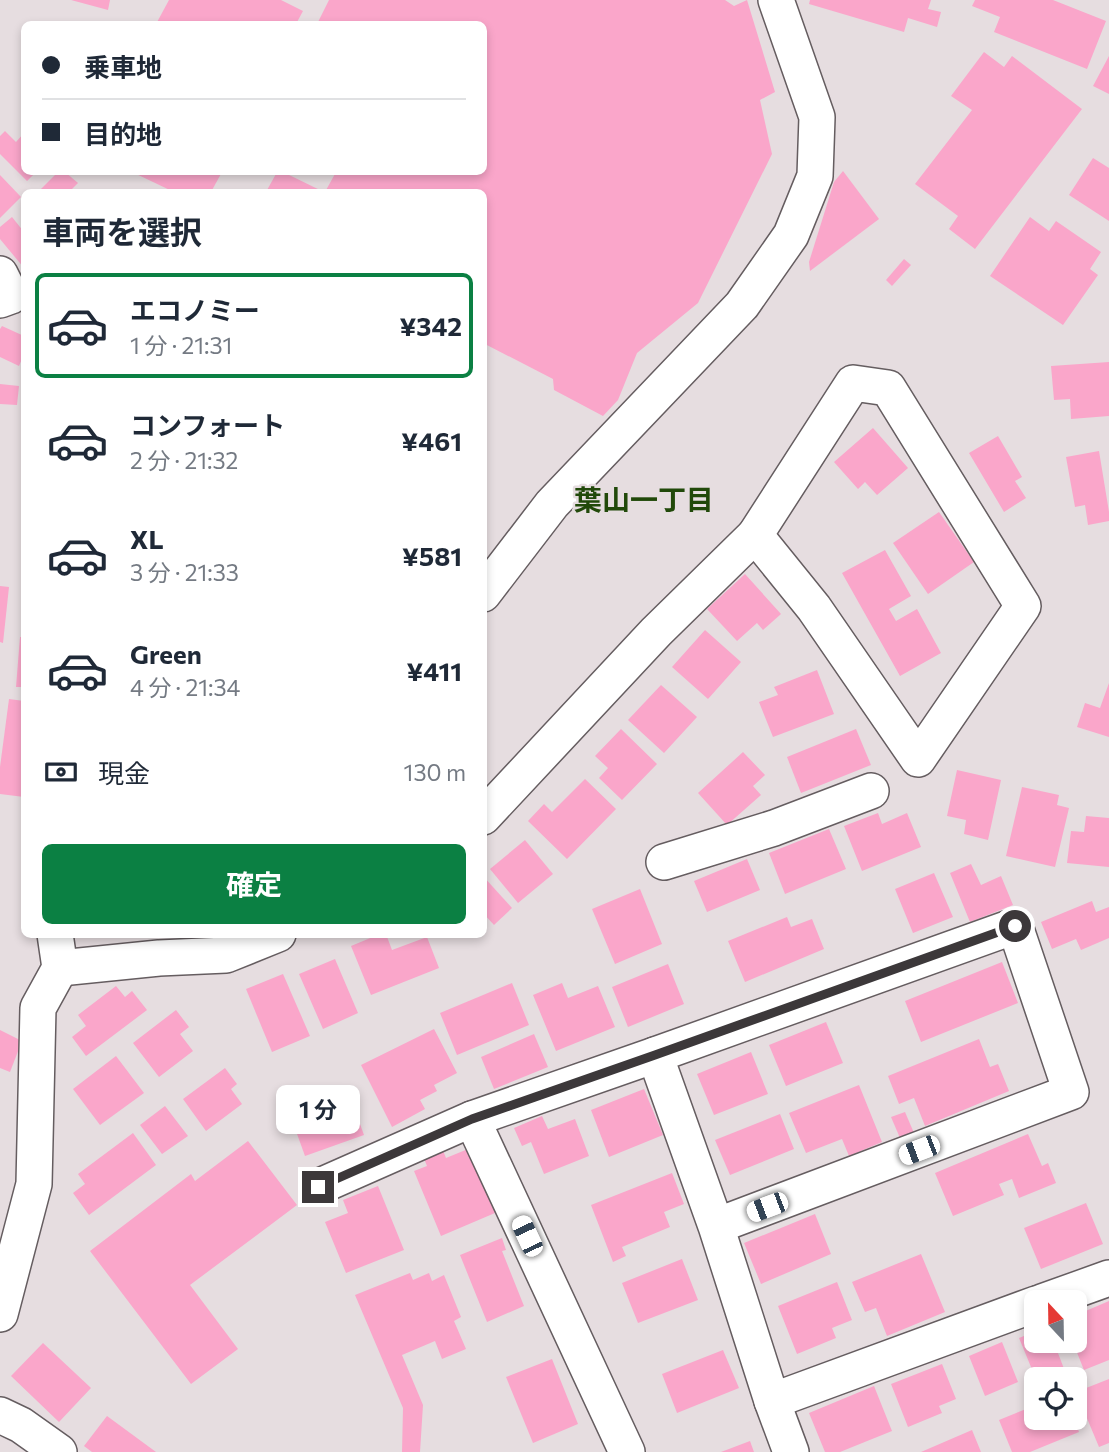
<!DOCTYPE html>
<html lang="ja">
<meta charset="utf-8">
<style>
body{margin:0;font-family:Commissioner,"Noto Sans JP",sans-serif;background:#f2f2f3;color:#1f2937;height:100vh;display:flex;flex-direction:column;font-size:26px;white-space:nowrap}
*{box-sizing:border-box;margin:0}
p{font-size:23px;color:#747a83}
.icon{flex:none;width:38px;height:38px;fill:none;stroke:currentColor;stroke-width:2;stroke-linecap:round;stroke-linejoin:round}
.map{position:relative;flex:1;overflow:hidden}
.details{position:absolute;left:21px;top:189px;width:466px;height:749px;display:flex;flex-direction:column;background:#fff;border-radius:10px;box-shadow:0 4px 10px #0003}
.details>*{flex:none}
.hud{position:absolute;left:21px;top:21px;width:466px;height:154px;border-radius:10px;box-shadow:0 4px 10px #0003;display:grid;align-content:center;height:154px;padding:0 21px;background:#fff}
.needle{width:46px;rotate:338deg}
.buttons{position:absolute;left:1024px;top:1290px;display:grid;gap:14px}
.buttons a{display:grid;place-items:center;width:63px;height:63px;border-radius:10px;background:#fff;box-shadow:0 4px 10px #0003;font-size:35px}
.end{position:absolute;width:32px;height:32px;margin:-16px;border:9px solid #3c383a;background:#fff;box-shadow:0 0 0 4px #fff}
.from{border-radius:50%}
.bubble{position:absolute;height:49px;border-radius:10px;background:#fff;box-shadow:0 4px 10px #0003;font-size:23px;font-weight:700;line-height:49px;text-align:center}
.car{position:absolute;width:21px;height:42px;margin:-21px -10px;border-radius:9px;box-shadow:0 0 5px 2px #0007;background:linear-gradient(#fff 24%,#345 0 40%,#fff 0 76%,#345 0 86%,#fff 0)}
.hud b{display:flex;align-items:center;gap:24px;height:66px;font-size:26px}
.hud b+b{border-top:2px solid #e0e1e3}
.hud i{width:18px;height:18px;background:#1f2937}
ul{padding:0;list-style:none}
li{display:flex;align-items:center;gap:21px;height:105px;margin:0 14px 10px;padding:0 7px;border:4px solid transparent;border-radius:10px}
li div{flex:1}
li b{display:block;font-size:26px}
li em{font-style:normal;font-weight:700}
li.on{border-color:#0b8043}
li>.icon{width:63px;height:63px;stroke-width:1.5}
h2{padding:0 21px;font-size:32px;line-height:84px}
.pay{display:flex;align-items:center;gap:18px;height:77px;padding:0 21px;font-size:26px}
.pay p{margin-inline-start:auto}
.button{display:flex;gap:14px;margin-top:auto;padding:14px 21px}
.button a{flex:1;height:80px;border-radius:10px;background:#0b8043;color:#fff;font-size:28px;font-weight:700;line-height:80px;text-align:center}
.map>svg:first-child{display:block}
.building{fill:#faa6ca}
.lines{fill:none;stroke-linecap:round;stroke-linejoin:round}
.street-casing{stroke:#655d60;stroke-width:38}
.street{stroke:#fff;stroke-width:35}
.route{stroke:#3c383a;stroke-width:9}
.labels{text-anchor:middle;dominant-baseline:central;stroke-width:5;stroke-linejoin:round;paint-order:stroke}
.neighbourhood-label{font-size:28px;font-weight:bold;fill:#21490a;stroke:#e6dde0}
</style>
<div class="map">
<svg width="1109" height="1452" viewBox="0 0 1109 1452">
<rect width="100%" height="100%" fill="#e6dde0"/>
<g class="building">
<path d="M 71,0 L 110,0 L 108,10 Z"/>
<path d="M 169,0 L 281,0 L 303,11 L 296,24 L 156,24 Z"/>
<path d="M 329,0 L 725,0 L 734,6 L 747,0 L 775,92 L 760,100 L 772,154 L 698,303 L 637,353 L 618,400 L 603,416 L 554,390 L 553,379 L 483,343 L 483,192 L 325,192 L 336,172 L 483,172 L 483,24 L 317,24 Z"/>
<path d="M 810,0 L 931,0 L 928,9 L 941,12 L 937,27 L 908,18 L 904,32 L 809,4 Z"/>
<path d="M 975,0 L 1053,0 L 1106,21 L 1087,69 L 994,32 L 1000,17 L 972,6 Z"/>
<path d="M 984,52 L 1004,67 L 1012,56 L 1082,109 L 975,249 L 949,229 L 958,216 L 915,184 L 972,110 L 951,96 Z"/>
<path d="M 1109,56 L 1109,94 L 1093,86 Z"/>
<path d="M 5,131 L 16,142 L 24,133 L 24,172 L 36,172 L 27,181 L 0,154 L 0,136 Z"/>
<path d="M 1093,158 L 1109,168 L 1109,221 L 1069,195 Z"/>
<path d="M 843,171 L 879,219 L 810,271 L 809,262 L 834,182 Z"/>
<path d="M 58,172 L 65,172 L 78,183 L 69,192 L 38,192 Z"/>
<path d="M 132,172 L 222,172 L 211,192 L 174,192 Z"/>
<path d="M 277,172 L 283,172 L 324,192 L 266,192 Z"/>
<path d="M 0,175 L 21,197 L 0,218 Z"/>
<path d="M 12,217 L 24,232 L 24,268 L 0,239 L 0,227 Z"/>
<path d="M 1030,217 L 1049,231 L 1056,221 L 1101,252 L 1090,269 L 1098,275 L 1063,325 L 990,276 Z"/>
<path d="M 904,259 L 911,265 L 892,286 L 886,280 Z"/>
<path d="M 2,326 L 24,336 L 24,354 L 19,366 L 0,357 L 0,329 Z"/>
<path d="M 1109,362 L 1109,416 L 1071,419 L 1070,399 L 1054,400 L 1051,366 Z"/>
<path d="M 0,384 L 19,386 L 17,405 L 0,404 Z"/>
<path d="M 873,428 L 908,468 L 877,495 L 865,482 L 858,489 L 834,462 Z"/>
<path d="M 998,436 L 1022,477 L 1015,481 L 1026,498 L 1004,512 L 969,453 Z"/>
<path d="M 1099,451 L 1109,512 L 1109,521 L 1088,525 L 1085,505 L 1075,507 L 1066,457 Z"/>
<path d="M 939,512 L 974,562 L 928,594 L 893,543 Z"/>
<path d="M 885,550 L 911,596 L 889,609 L 896,621 L 917,609 L 941,653 L 900,676 L 842,573 Z"/>
<path d="M 745,574 L 781,614 L 763,630 L 757,623 L 737,641 L 707,609 Z"/>
<path d="M 0,586 L 9,587 L 3,643 L 0,642 Z"/>
<path d="M 705,630 L 741,662 L 708,699 L 672,667 Z"/>
<path d="M 20,637 L 24,637 L 24,687 L 16,687 Z"/>
<path d="M 817,670 L 834,714 L 773,737 L 759,702 L 778,695 L 774,687 Z"/>
<path d="M 1109,683 L 1109,737 L 1077,727 L 1085,703 L 1100,708 Z"/>
<path d="M 661,685 L 697,717 L 664,753 L 628,720 Z"/>
<path d="M 9,699 L 24,701 L 24,797 L 0,794 L 0,767 Z"/>
<path d="M 621,729 L 657,764 L 622,800 L 599,778 L 608,768 L 595,756 Z"/>
<path d="M 856,729 L 871,765 L 801,793 L 787,757 Z"/>
<path d="M 743,752 L 765,775 L 753,786 L 761,795 L 727,825 L 698,793 Z"/>
<path d="M 957,770 L 1001,780 L 988,840 L 964,834 L 966,820 L 947,816 Z"/>
<path d="M 585,779 L 616,809 L 567,859 L 528,821 L 544,804 L 552,812 Z"/>
<path d="M 1022,787 L 1059,795 L 1057,805 L 1069,808 L 1055,867 L 1006,856 Z"/>
<path d="M 878,813 L 882,824 L 907,813 L 921,847 L 862,871 L 844,826 Z"/>
<path d="M 1086,816 L 1109,818 L 1109,867 L 1067,863 L 1071,831 L 1084,832 Z"/>
<path d="M 829,829 L 846,869 L 785,894 L 769,853 Z"/>
<path d="M 525,840 L 553,874 L 518,903 L 490,869 Z"/>
<path d="M 747,859 L 760,890 L 707,912 L 694,881 Z"/>
<path d="M 971,864 L 981,885 L 1001,876 L 1013,905 L 970,922 L 950,873 Z"/>
<path d="M 934,873 L 953,917 L 913,933 L 895,889 Z"/>
<path d="M 483,876 L 512,908 L 494,925 L 483,913 Z"/>
<path d="M 640,889 L 662,944 L 615,964 L 592,909 Z"/>
<path d="M 1092,901 L 1096,912 L 1109,907 L 1109,938 L 1081,950 L 1076,939 L 1052,949 L 1041,922 Z"/>
<path d="M 787,917 L 791,927 L 812,919 L 824,949 L 745,982 L 728,941 Z"/>
<path d="M 380,934 L 386,934 L 392,950 L 427,937 L 439,968 L 371,995 L 351,946 Z"/>
<path d="M 335,959 L 358,1013 L 323,1029 L 299,974 Z"/>
<path d="M 1002,962 L 1018,1003 L 921,1042 L 905,1001 Z"/>
<path d="M 668,964 L 684,1004 L 628,1027 L 612,987 Z"/>
<path d="M 283,974 L 310,1036 L 272,1052 L 246,989 Z"/>
<path d="M 512,983 L 529,1025 L 457,1055 L 440,1013 Z"/>
<path d="M 562,983 L 568,998 L 598,986 L 615,1027 L 556,1051 L 533,995 Z"/>
<path d="M 116,986 L 125,997 L 132,991 L 147,1010 L 86,1056 L 72,1037 L 86,1026 L 78,1015 Z"/>
<path d="M 176,1010 L 189,1027 L 180,1034 L 193,1051 L 159,1077 L 133,1043 Z"/>
<path d="M 826,1022 L 843,1063 L 786,1086 L 769,1045 Z"/>
<path d="M 434,1029 L 457,1073 L 434,1085 L 437,1091 L 420,1100 L 425,1109 L 392,1127 L 361,1065 Z"/>
<path d="M 0,1030 L 22,1041 L 10,1072 L 0,1068 Z"/>
<path d="M 534,1034 L 548,1067 L 494,1089 L 481,1057 Z"/>
<path d="M 979,1039 L 990,1067 L 998,1064 L 1009,1091 L 925,1126 L 914,1098 L 899,1104 L 888,1076 Z"/>
<path d="M 751,1052 L 768,1094 L 714,1115 L 697,1074 Z"/>
<path d="M 116,1056 L 144,1093 L 100,1125 L 73,1089 Z"/>
<path d="M 225,1068 L 237,1084 L 231,1089 L 242,1104 L 206,1131 L 183,1099 Z"/>
<path d="M 859,1085 L 882,1142 L 849,1156 L 842,1139 L 806,1153 L 789,1113 Z"/>
<path d="M 347,1088 L 364,1135 L 305,1156 L 288,1109 Z"/>
<path d="M 644,1089 L 663,1135 L 609,1157 L 591,1110 Z"/>
<path d="M 165,1106 L 188,1136 L 162,1154 L 140,1125 Z"/>
<path d="M 905,1112 L 914,1133 L 900,1138 L 891,1117 Z"/>
<path d="M 780,1114 L 794,1149 L 730,1175 L 715,1140 Z"/>
<path d="M 542,1116 L 548,1129 L 575,1119 L 589,1156 L 544,1174 L 531,1142 L 522,1146 L 514,1128 Z"/>
<path d="M 133,1133 L 156,1165 L 89,1215 L 73,1193 L 85,1184 L 78,1174 Z"/>
<path d="M 1028,1134 L 1042,1166 L 1048,1163 L 1056,1183 L 1019,1198 L 1012,1179 L 999,1184 L 1004,1195 L 953,1216 L 935,1173 Z"/>
<path d="M 248,1141 L 297,1205 L 190,1285 L 238,1349 L 191,1384 L 90,1251 L 191,1174 L 195,1181 Z"/>
<path d="M 442,1148 L 446,1158 L 468,1149 L 495,1213 L 441,1236 L 414,1171 L 427,1166 L 423,1156 Z"/>
<path d="M 672,1173 L 684,1204 L 664,1212 L 670,1227 L 622,1247 L 626,1256 L 613,1262 L 591,1205 Z"/>
<path d="M 378,1186 L 404,1250 L 346,1273 L 325,1222 L 348,1213 L 343,1200 Z"/>
<path d="M 1086,1203 L 1103,1244 L 1041,1269 L 1024,1228 Z"/>
<path d="M 815,1214 L 831,1254 L 761,1284 L 744,1243 Z"/>
<path d="M 502,1238 L 506,1250 L 502,1251 L 524,1306 L 487,1322 L 460,1255 Z"/>
<path d="M 921,1254 L 945,1312 L 887,1336 L 876,1308 L 865,1312 L 852,1282 Z"/>
<path d="M 682,1259 L 698,1300 L 638,1323 L 622,1283 Z"/>
<path d="M 410,1273 L 413,1280 L 429,1273 L 432,1281 L 444,1275 L 461,1317 L 454,1321 L 466,1349 L 442,1359 L 435,1341 L 402,1355 L 423,1405 L 420,1452 L 402,1452 L 403,1408 L 355,1295 Z"/>
<path d="M 837,1282 L 852,1320 L 832,1328 L 836,1338 L 797,1354 L 778,1306 Z"/>
<path d="M 1109,1301 L 1109,1360 L 1084,1370 L 1072,1340 L 1074,1340 L 1074,1316 Z"/>
<path d="M 1036,1331 L 1036,1340 L 1053,1340 L 1066,1374 L 1052,1379 L 1036,1379 L 1019,1338 Z"/>
<path d="M 1002,1342 L 1018,1382 L 985,1396 L 969,1356 Z"/>
<path d="M 43,1343 L 91,1388 L 59,1422 L 11,1376 Z"/>
<path d="M 723,1350 L 739,1388 L 677,1413 L 662,1374 Z"/>
<path d="M 552,1359 L 578,1424 L 533,1443 L 506,1377 Z"/>
<path d="M 942,1364 L 956,1399 L 939,1406 L 942,1413 L 908,1427 L 891,1384 Z"/>
<path d="M 1109,1379 L 1109,1443 L 1099,1447 L 1076,1392 Z"/>
<path d="M 874,1386 L 892,1431 L 840,1452 L 825,1452 L 809,1413 Z"/>
<path d="M 1036,1405 L 1036,1418 L 1074,1418 L 1079,1432 L 1030,1452 L 1012,1452 L 999,1420 Z"/>
<path d="M 107,1416 L 156,1452 L 92,1452 L 84,1446 Z"/>
<path d="M 972,1430 L 981,1452 L 921,1452 Z"/>
<path d="M 750,1441 L 754,1452 L 721,1452 Z"/>
</g>
<g class="lines">
<defs>
<g id="street">
<path d="M 0,274 L 11,296 L 0,300"/>
<path d="M 853,383 L 888,388 L 1023,606 L 918,759 L 814,608 L 755,535 Z"/>
<path d="M 483,594 L 552,504 L 742,305 L 791,235 L 815,176 L 817,117 L 776,0"/>
<path d="M 483,817 L 656,632 L 755,535"/>
<path d="M 664,862 L 774,828 L 871,791"/>
<path d="M 60,968 L 159,958 L 226,955 L 278,934"/>
<path d="M 472,1119 L 627,1452"/>
<path d="M 318,1187 L 472,1119 L 655,1055"/>
<path d="M 716,1226 L 1071,1092 L 1015,926 L 655,1055 L 716,1226 L 772,1401 L 791,1452"/>
<path d="M 1042,1302 L 1109,1278"/>
<path d="M 0,1314 L 34,1184 L 38,1008 L 60,968 L 55,934"/>
<path d="M 772,1401 L 1036,1304"/>
<path d="M 0,1415 L 21,1425 L 59,1452"/>
</g>
</defs>
<use href="#street" class="street-casing"/>
<use href="#street" class="street"/>
</g>
<g class="lines">
<path class="route" d="M 318,1187 L 472,1119 L 655,1055 L 1015,926"/>
</g>
<g class="labels">
<g class="neighbourhood-label">
<text x="644" y="499">葉山一丁目</text>
</g>
</g>
</svg>
<div class="buttons">
<a><svg class="needle" viewBox="-14 -14 28 28"><path d="M0-13l5 13h-10z" fill="#e53935"/><path d="M0 13l5-13h-10z" fill="#747a83"/></svg></a>
<a><svg class="icon" aria-label="locate" viewBox="0 0 24 24"><circle cx="12" cy="12" r="6"/><path d="M12 2v4M12 18v4M2 12h4M18 12h4"/></svg></a>
</div>
<i class="end from" style="left:1015px;top:926px"></i>
<i class="end" style="left:318px;top:1187px"></i>
<div class="bubble" style="left:276px;top:1085px;width:84px">1 分</div>
<i class="car" style="left:919px;top:1150px;rotate:249deg"></i>
<i class="car" style="left:767px;top:1207px;rotate:249deg"></i>
<i class="car" style="left:527px;top:1236px;rotate:335deg"></i>
<div class="hud">
<b><i class="from"></i>乗車地</b>
<b><i></i>目的地</b>
</div>
<section class="details">
<h2>車両を選択</h2>
<ul>
<li class="on"><svg class="icon" aria-label="car" viewBox="0 0 24 24"><path d="M5 17H2v-5l4-1 3-4h7l3 4 3 1v5h-3M9 17h6M6 11h13"/><circle cx="7" cy="17" r="2"/><circle cx="17" cy="17" r="2"/></svg><div><b>エコノミー</b><p>1 分 · 21:31</p></div><em>¥342</em></li>
<li><svg class="icon" aria-label="car" viewBox="0 0 24 24"><path d="M5 17H2v-5l4-1 3-4h7l3 4 3 1v5h-3M9 17h6M6 11h13"/><circle cx="7" cy="17" r="2"/><circle cx="17" cy="17" r="2"/></svg><div><b>コンフォート</b><p>2 分 · 21:32</p></div><em>¥461</em></li>
<li><svg class="icon" aria-label="car" viewBox="0 0 24 24"><path d="M5 17H2v-5l4-1 3-4h7l3 4 3 1v5h-3M9 17h6M6 11h13"/><circle cx="7" cy="17" r="2"/><circle cx="17" cy="17" r="2"/></svg><div><b>XL</b><p>3 分 · 21:33</p></div><em>¥581</em></li>
<li><svg class="icon" aria-label="car" viewBox="0 0 24 24"><path d="M5 17H2v-5l4-1 3-4h7l3 4 3 1v5h-3M9 17h6M6 11h13"/><circle cx="7" cy="17" r="2"/><circle cx="17" cy="17" r="2"/></svg><div><b>Green</b><p>4 分 · 21:34</p></div><em>¥411</em></li>
</ul>
<div class="pay"><svg class="icon" aria-label="cash" viewBox="0 0 24 24"><path d="M3 7h18v10H3z"/><circle cx="12" cy="12" r="2"/></svg>現金<p>130 m</p></div>
<div class="button"><a>確定</a></div>
</section>
</div>
